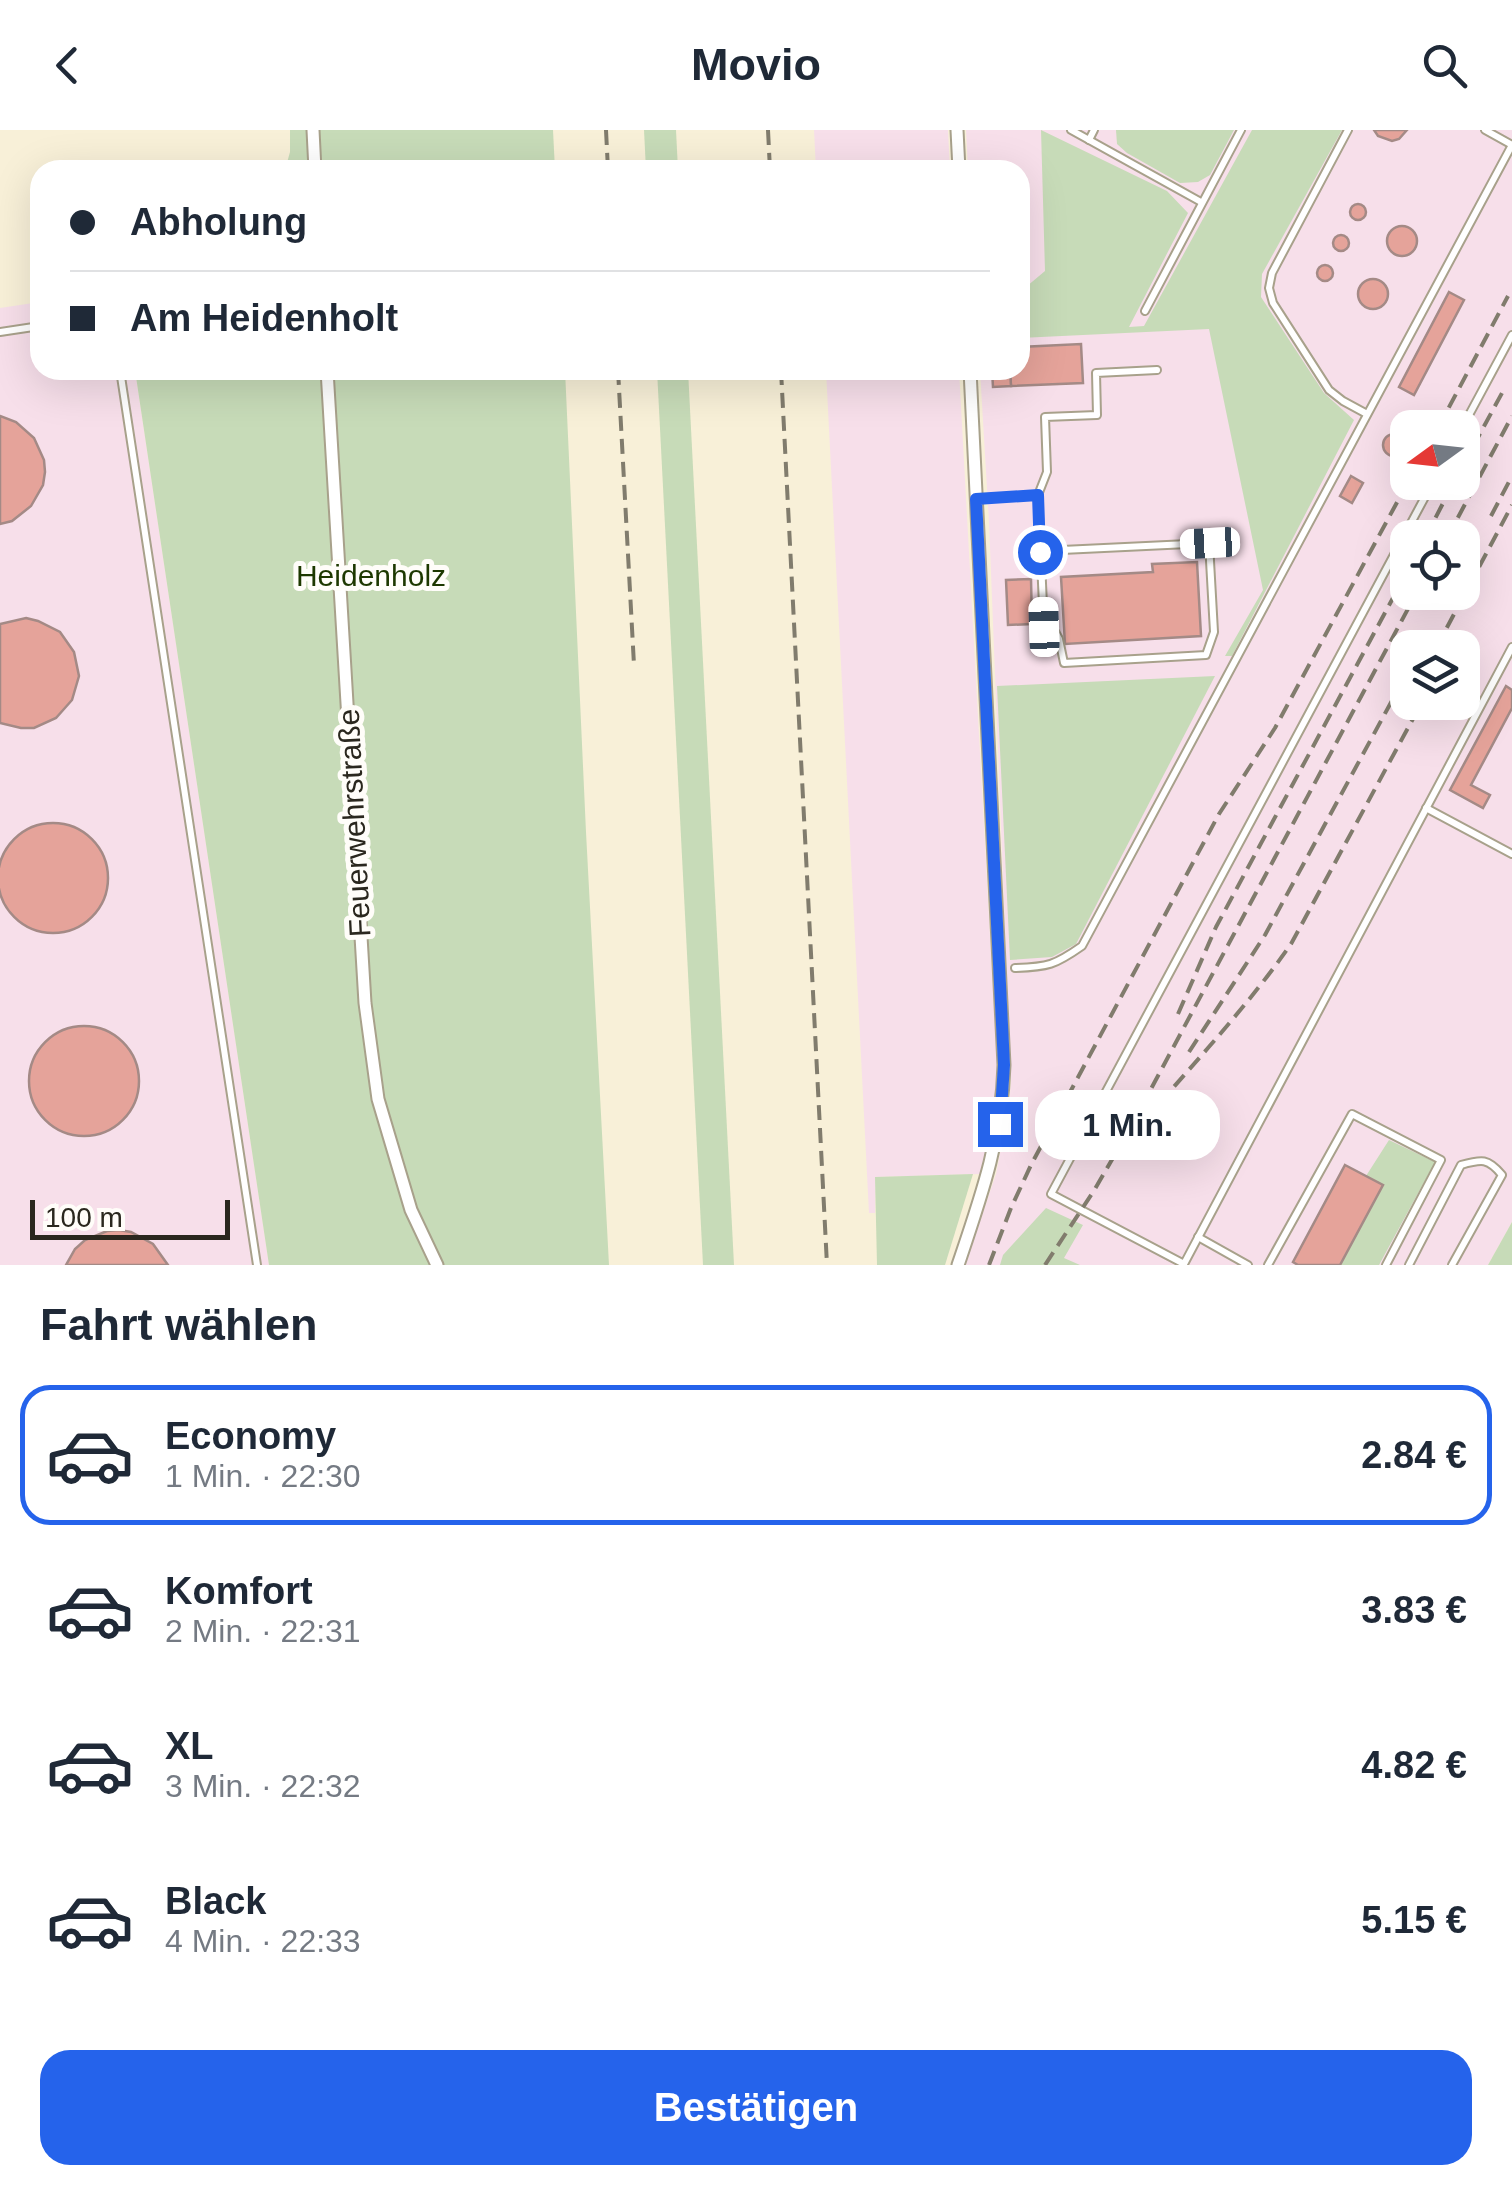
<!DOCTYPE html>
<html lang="de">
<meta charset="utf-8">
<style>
body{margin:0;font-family:Arial,sans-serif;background:#f6f6f7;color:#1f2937;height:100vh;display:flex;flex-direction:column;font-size:38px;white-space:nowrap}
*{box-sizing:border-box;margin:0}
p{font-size:32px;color:#747a83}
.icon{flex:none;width:55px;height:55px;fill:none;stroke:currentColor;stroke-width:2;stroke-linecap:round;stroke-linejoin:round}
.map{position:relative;height:1135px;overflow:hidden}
.sheet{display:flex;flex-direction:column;background:#fff;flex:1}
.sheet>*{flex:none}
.guide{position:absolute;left:30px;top:30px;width:1000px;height:220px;border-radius:30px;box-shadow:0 10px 40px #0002;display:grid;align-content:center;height:220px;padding:0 40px;background:#fff}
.needle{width:65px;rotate:255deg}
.tools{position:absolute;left:1390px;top:280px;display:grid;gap:20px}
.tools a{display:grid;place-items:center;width:90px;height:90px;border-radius:20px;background:#fff;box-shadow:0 10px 40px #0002;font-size:50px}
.scale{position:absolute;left:30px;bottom:25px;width:200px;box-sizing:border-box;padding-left:10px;border:5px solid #2a271e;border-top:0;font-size:28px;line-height:35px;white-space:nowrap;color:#2a271e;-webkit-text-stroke:8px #fffdf9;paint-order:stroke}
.end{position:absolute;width:45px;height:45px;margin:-22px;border:12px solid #2563eb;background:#fff;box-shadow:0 0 0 5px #fff}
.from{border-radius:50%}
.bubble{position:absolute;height:70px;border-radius:30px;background:#fff;box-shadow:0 10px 40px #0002;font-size:32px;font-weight:600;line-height:70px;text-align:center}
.car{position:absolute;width:30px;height:60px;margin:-30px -15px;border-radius:12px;box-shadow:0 0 8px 2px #0007;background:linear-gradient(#fff 24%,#345 0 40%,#fff 0 76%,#345 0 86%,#fff 0)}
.guide b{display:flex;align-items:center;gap:35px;height:95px;font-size:38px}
.guide b+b{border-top:2px solid #e0e1e3}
.guide i{width:25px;height:25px;background:#1f2937}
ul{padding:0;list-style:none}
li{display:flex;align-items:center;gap:30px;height:140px;margin:0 20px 15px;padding:0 20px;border:5px solid transparent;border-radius:30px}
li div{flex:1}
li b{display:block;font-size:38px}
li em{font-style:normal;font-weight:600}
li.active{border-color:#2563eb}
li>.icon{width:90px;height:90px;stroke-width:1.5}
h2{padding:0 40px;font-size:45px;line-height:120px}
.button{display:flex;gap:20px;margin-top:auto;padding:20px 40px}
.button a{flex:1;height:115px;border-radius:30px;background:#2563eb;color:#fff;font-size:40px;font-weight:600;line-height:115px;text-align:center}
header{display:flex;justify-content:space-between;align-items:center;height:130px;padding:0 40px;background:#fff;font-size:45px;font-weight:600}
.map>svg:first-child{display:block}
.industrial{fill:#f7dfea;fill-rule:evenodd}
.green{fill:#c7dbb8}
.building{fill:#e5a39a;stroke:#a48a86;stroke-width:2.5}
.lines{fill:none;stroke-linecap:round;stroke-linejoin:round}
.lane-casing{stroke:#a8a18b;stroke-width:10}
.street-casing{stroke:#a8a18b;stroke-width:15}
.lane{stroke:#fff;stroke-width:6}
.street{stroke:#fff;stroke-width:11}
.rail{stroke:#817c6d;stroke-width:4;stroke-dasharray:15 8;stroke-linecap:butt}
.route{stroke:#2563eb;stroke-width:12}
.labels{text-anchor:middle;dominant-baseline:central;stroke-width:10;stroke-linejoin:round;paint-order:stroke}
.park-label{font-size:30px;fill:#1d3800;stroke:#fffdf9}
.street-label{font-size:30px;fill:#2a271e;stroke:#fffdf9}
</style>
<header><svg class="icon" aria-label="back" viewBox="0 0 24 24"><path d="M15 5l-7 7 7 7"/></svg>Movio<svg class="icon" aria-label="search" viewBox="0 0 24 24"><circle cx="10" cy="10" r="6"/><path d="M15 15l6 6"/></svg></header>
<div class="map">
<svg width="1512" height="1135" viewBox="0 0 1512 1135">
<rect width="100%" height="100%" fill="#f8f0d8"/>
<g class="industrial">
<path d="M 814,0 L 948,0 L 950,40 L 816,40 Z"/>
<path d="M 966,0 L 1512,0 L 1512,1092 L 1488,1135 L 965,1135 L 996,1044 L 1009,978 L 1011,950 L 989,392 L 980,240 L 1020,240 L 1020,40 L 968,40 ZM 1408,298 L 1462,298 L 1462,352 L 1408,352 ZM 1408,408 L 1462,408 L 1462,462 L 1408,462 ZM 1408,518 L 1462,518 L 1462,572 L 1408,572 Z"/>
<path d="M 40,172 L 40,240 L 135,240 L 269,1135 L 0,1135 L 0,178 Z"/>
<path d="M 826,240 L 959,240 L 997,934 L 995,986 L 981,1044 L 876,1047 L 875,1083 L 869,1083 Z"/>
</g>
<g class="green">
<path d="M 290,0 L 307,0 L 309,40 L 285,40 L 290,22 Z"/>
<path d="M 318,0 L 553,0 L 555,40 L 321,40 Z"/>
<path d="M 644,0 L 676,0 L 678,40 L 646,40 Z"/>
<path d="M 1041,0 L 1167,61 L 1188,83 L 1129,197 L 1144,196 L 1252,0 L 1342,0 L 1262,144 L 1261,167 L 1324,263 L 1354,290 L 1232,526 L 1225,526 L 1263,460 L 1209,199 L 1020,208 L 1020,162 L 1045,141 Z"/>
<path d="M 1116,0 L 1234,0 L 1210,45 L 1198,52 L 1180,53 L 1127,23 L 1117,14 Z"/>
<path d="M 135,240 L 565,240 L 586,702 L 609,1135 L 269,1135 Z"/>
<path d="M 657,240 L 688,240 L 734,1135 L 703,1135 Z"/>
<path d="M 1215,546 L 1076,814 L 1052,827 L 1010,830 L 997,556 Z"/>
<path d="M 1389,1010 L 1435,1032 L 1379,1135 L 1340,1135 L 1382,1056 L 1366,1046 Z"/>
<path d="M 973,1044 L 945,1135 L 877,1135 L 875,1047 Z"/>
<path d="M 1046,1078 L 1083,1095 L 1064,1128 L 1080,1135 L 1000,1135 L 1003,1125 Z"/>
<path d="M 1512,1092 L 1512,1135 L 1488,1135 Z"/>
</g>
<g class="building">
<path d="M 1407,0 L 1399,9 L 1392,11 L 1378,6 L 1374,0 Z"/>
<circle cx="1358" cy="82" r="8"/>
<circle cx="1402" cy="111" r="15"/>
<circle cx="1341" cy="113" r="8"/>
<circle cx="1325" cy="143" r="8"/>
<circle cx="1373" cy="164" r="15"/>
<path d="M 1449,162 L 1464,170 L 1414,265 L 1399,257 Z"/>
<path d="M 1081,214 L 1083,253 L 1011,256 L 1010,240 L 1020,240 L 1020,217 Z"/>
<path d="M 992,240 L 1010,240 L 1011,256 L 993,257 Z"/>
<path d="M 0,286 L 16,292 L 34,308 L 44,330 L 45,342 L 43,355 L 31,376 L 12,391 L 0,394 Z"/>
<circle cx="1394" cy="315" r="11"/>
<path d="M 1351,346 L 1363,353 L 1352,373 L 1340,366 Z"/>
<path d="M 1197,432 L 1201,506 L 1065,514 L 1061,447 L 1153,442 L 1152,434 Z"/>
<path d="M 1031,449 L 1032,494 L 1008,495 L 1006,450 Z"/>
<path d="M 26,488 L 38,491 L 60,502 L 74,522 L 79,546 L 72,570 L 56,588 L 34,598 L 21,598 L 0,593 L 0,494 Z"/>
<path d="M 1506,556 L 1512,560 L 1512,578 L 1471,655 L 1490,665 L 1483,678 L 1450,660 Z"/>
<circle cx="53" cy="748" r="55"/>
<circle cx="84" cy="951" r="55"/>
<path d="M 1345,1035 L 1383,1055 L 1340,1135 L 1298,1135 L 1293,1132 Z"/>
<path d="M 119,1100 L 131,1102 L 153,1114 L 168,1135 L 66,1135 L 75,1119 L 85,1110 L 107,1101 Z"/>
</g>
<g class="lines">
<defs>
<g id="lane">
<path d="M 1071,0 L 1201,72"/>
<path d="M 1348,0 L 1272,143 L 1269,158 L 1273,173 L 1329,260 L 1343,271 L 1367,284"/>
<path d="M 1485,0 L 1512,15"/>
<path d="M 1089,10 L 1094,0"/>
<path d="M 1145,181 L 1241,0"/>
<path d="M 0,202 L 40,196"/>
<path d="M 120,240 L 257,1135"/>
<path d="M 1462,298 L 1512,205"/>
<path d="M 1038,365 L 1044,497 L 1054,500 L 1059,509 L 1064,533 L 1206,525 L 1214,502 L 1209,413 L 1041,421"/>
<path d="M 976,369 L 1038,365 L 1047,342 L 1045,287 L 1097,285 L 1096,243 L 1157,240"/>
<path d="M 1426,678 L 1512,724"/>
<path d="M 1015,838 C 1048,837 1055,835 1082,816 L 1512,15"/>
<path d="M 1198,1107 L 1248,1135"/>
<path d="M 1184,1134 L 1051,1064 L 1433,352"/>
<path d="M 1184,1134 L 1512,517"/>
<path d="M 1268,1135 L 1352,984 L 1441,1030 L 1386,1135"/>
<path d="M 1409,1135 L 1461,1035 C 1482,1029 1488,1028 1502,1045 L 1452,1135"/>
</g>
<g id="street">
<path d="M 313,0 L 315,40"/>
<path d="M 957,0 L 959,40"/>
<path d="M 327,240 L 365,873 L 378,969 L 411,1080 L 437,1135"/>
<path d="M 958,1135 C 981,1067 1002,1008 1004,935 L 970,240"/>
</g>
</defs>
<use href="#lane" class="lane-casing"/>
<use href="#street" class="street-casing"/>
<use href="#lane" class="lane"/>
<use href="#street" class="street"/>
<g class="rail">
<path d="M 606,0 L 608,40"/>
<path d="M 768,0 L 770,40"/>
<path d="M 618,240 L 634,535"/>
<path d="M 781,240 L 827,1135"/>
<path d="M 1438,298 L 1508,166"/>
<path d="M 1462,337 L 1502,263"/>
<path d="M 1491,386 L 1512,346"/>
<path d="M 1425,408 L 1454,352"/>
<path d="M 1447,408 L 1512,286"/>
<path d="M 1436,518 L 1512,375"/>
<path d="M 1178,884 L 1216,797 L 1408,440"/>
<path d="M 1189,922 L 1265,805 L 1408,541"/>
<path d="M 1144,991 C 1194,933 1247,877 1291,814 L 1422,572"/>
<path d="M 989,1135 L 1011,1078 L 1031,1035 L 1219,684 L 1275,598 L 1408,352"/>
<path d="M 1045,1135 L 1095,1059 L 1129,1000 L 1417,462"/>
</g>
</g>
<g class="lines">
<path class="route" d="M 1000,994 L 1004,935 L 976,369 L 1038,365 L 1040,422"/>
</g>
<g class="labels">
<g class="park-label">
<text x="371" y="445">Heidenholz</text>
</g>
<g class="street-label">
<text transform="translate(354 693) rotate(-93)">Feuerwehrstraße</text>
</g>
</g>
</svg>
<div class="tools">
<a><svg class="needle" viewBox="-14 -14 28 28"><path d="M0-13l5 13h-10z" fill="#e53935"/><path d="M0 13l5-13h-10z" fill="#747a83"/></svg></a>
<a><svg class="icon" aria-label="locate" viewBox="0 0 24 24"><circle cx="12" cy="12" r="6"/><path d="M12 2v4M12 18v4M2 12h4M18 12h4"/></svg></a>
<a><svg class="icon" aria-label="layers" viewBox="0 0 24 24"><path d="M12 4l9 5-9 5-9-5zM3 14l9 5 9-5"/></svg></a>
</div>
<div class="scale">100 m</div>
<i class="end from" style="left:1040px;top:422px"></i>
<i class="end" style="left:1000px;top:994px"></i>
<div class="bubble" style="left:1035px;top:960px;width:185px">1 Min.</div>
<i class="car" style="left:1210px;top:413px;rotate:267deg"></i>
<i class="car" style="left:1044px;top:497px;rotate:358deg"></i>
<div class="guide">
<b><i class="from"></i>Abholung</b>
<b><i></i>Am Heidenholt</b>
</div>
</div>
<section class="sheet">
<h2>Fahrt wählen</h2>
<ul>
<li class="active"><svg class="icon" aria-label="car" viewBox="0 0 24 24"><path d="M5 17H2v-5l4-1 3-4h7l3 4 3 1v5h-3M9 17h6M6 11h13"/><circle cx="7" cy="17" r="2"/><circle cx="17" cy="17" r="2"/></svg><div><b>Economy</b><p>1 Min. · 22:30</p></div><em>2.84 €</em></li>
<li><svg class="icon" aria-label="car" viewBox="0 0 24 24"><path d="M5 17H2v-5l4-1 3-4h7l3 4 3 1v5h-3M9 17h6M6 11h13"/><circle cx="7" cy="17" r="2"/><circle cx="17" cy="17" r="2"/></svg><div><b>Komfort</b><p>2 Min. · 22:31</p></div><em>3.83 €</em></li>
<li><svg class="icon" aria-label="car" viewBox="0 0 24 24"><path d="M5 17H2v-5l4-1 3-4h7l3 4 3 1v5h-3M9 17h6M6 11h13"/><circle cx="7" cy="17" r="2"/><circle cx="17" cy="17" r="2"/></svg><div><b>XL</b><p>3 Min. · 22:32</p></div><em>4.82 €</em></li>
<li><svg class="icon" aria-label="car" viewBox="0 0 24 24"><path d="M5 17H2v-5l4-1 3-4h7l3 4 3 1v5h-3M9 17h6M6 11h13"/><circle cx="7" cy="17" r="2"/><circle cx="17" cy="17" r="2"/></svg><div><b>Black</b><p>4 Min. · 22:33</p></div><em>5.15 €</em></li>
</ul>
<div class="button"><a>Bestätigen</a></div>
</section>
